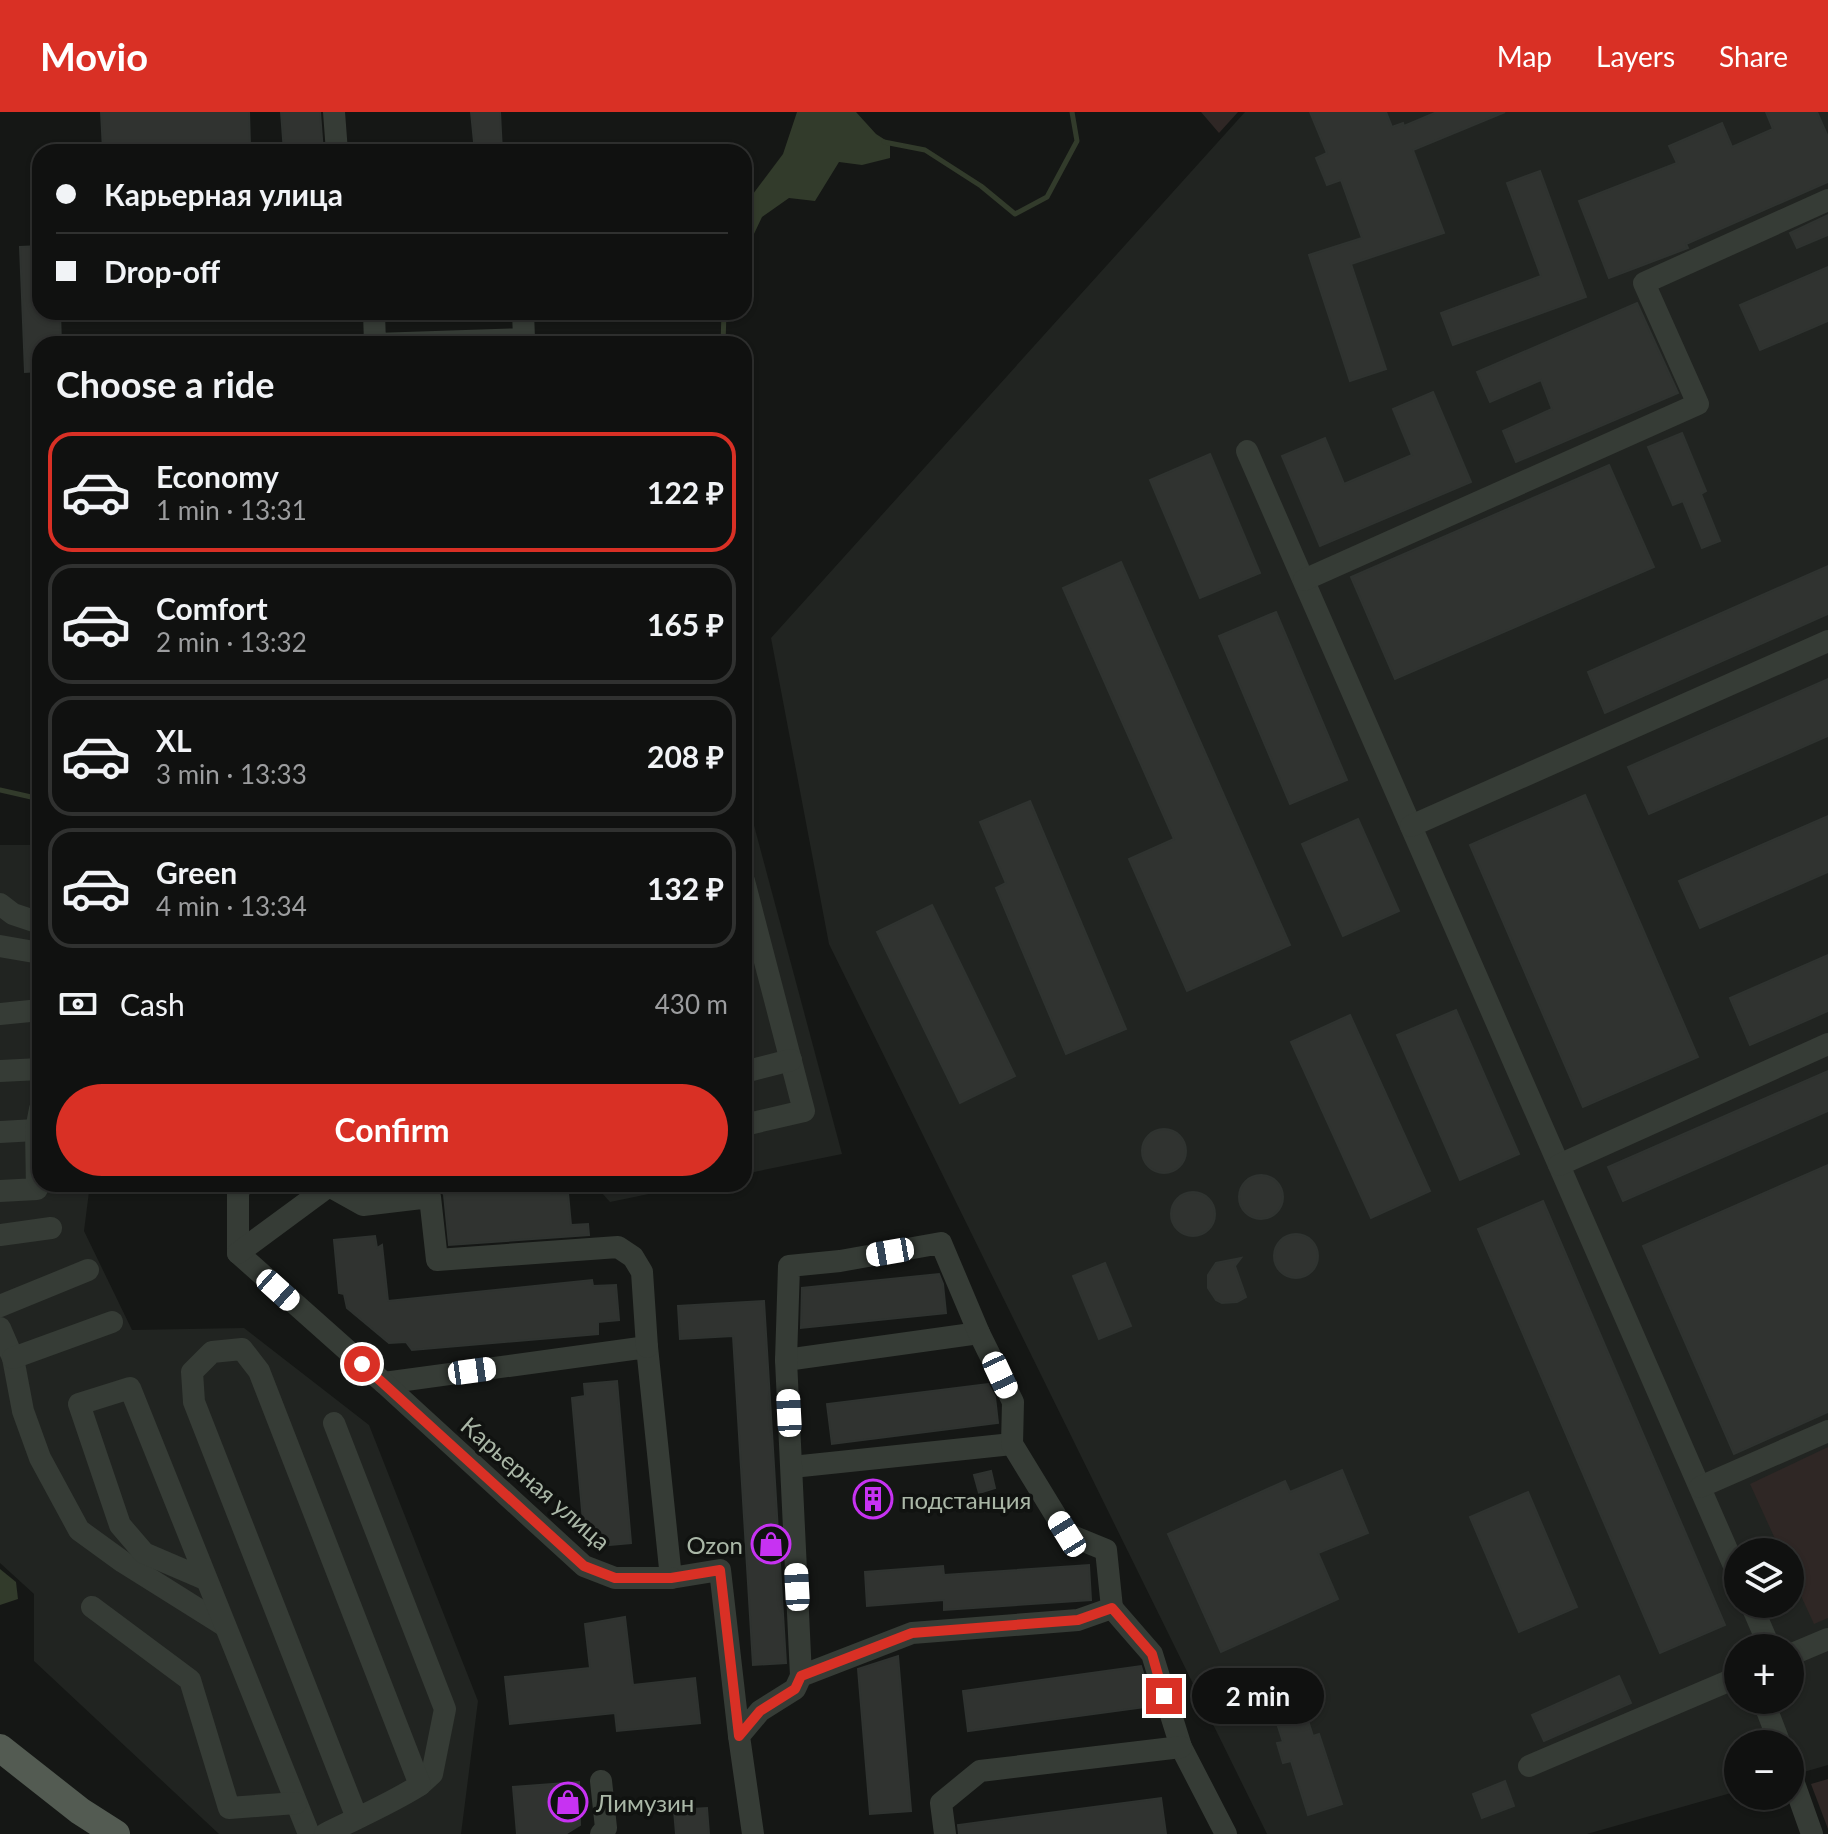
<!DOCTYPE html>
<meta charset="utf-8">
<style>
body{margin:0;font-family:Lato,sans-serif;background:#1e1f1e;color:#f1f3f6;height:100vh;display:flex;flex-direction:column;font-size:30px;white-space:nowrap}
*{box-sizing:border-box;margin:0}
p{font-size:26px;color:#9c9d9f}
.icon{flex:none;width:44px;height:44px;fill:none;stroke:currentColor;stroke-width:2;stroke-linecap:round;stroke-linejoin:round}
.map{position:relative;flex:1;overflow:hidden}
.sheet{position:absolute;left:32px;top:224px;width:720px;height:856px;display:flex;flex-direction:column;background:#101110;border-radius:24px;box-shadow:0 2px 6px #0004,0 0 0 2px #303130}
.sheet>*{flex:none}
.hud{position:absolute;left:32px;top:32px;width:720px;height:176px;border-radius:24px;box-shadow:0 2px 6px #0004,0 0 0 2px #303130;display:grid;align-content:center;height:176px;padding:0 24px;background:#101110}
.fabs{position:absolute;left:1724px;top:1426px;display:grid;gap:16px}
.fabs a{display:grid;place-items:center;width:80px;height:80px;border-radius:50%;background:#101110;box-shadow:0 2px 6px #0004,0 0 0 2px #303130;font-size:40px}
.end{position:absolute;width:36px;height:36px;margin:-18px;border:10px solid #d93025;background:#fff;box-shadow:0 0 0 4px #fff}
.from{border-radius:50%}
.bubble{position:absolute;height:56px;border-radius:28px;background:#101110;box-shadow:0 2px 6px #0004,0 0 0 2px #303130;font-size:26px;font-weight:700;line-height:56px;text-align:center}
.car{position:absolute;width:24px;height:48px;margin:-24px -12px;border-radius:10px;box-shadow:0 0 6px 2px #0007;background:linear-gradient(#fff 24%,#345 0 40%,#fff 0 76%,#345 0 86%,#fff 0)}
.hud b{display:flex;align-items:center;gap:28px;height:76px;font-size:30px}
.hud b+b{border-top:2px solid #303130}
.hud i{width:20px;height:20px;background:#f1f3f6}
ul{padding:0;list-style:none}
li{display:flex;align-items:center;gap:24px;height:120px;margin:0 16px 12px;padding:0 8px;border:4px solid #303130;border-radius:24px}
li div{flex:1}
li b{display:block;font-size:30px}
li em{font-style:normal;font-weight:700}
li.selected{border-color:#d93025}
li>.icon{width:72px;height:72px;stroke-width:1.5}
h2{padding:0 24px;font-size:36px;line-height:96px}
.pay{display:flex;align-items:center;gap:20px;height:88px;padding:0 24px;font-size:30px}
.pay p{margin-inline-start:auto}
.button{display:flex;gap:16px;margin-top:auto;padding:16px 24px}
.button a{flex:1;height:92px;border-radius:48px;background:#d93025;color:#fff;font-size:32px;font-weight:700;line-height:92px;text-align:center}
header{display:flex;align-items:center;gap:48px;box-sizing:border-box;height:112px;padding:0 40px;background:#d93025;color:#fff}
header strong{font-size:38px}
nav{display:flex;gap:44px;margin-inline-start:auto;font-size:28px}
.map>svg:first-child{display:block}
.built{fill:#212421;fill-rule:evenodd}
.green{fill:#2f2725}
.water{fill:#323b2b}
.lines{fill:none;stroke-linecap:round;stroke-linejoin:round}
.stream{stroke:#323b2b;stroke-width:5}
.building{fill:#303330;stroke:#2f3330;stroke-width:2}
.minor{stroke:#363c36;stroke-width:22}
.major{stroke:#535b52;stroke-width:28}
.route{stroke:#d93025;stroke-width:10}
.labels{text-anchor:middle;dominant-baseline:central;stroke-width:7;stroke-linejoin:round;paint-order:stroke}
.street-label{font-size:24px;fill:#aab7a7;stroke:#101210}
.poi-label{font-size:24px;fill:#aab7a7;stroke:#101210;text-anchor:start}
</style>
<header>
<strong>Movio</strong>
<nav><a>Map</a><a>Layers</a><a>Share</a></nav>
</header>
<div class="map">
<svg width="1828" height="1722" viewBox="0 0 1828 1722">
<rect width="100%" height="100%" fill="#151715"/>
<g class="built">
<path d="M 1245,0 L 1828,0 L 1828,1653 L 1790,1664 L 1790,1632 L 1738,1632 L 1738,1679 L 1587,1722 L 1267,1722 L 829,832 L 771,526 ZM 1738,1440 L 1790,1440 L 1790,1492 L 1738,1492 ZM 1738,1536 L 1790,1536 L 1790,1588 L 1738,1588 Z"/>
<path d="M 744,676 L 842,1042 L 744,1062 Z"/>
<path d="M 0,733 L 40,733 L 40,1072 L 90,1072 L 84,1119 L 132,1218 L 244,1216 L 369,1313 L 478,1589 L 461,1722 L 219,1722 L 34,1549 L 34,1482 L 0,1451 Z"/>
<path d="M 594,1072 L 697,1072 L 610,1090 Z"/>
</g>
<g class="green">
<path d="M 1201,0 L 1238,0 L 1219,21 Z"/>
<path d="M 1828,1335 L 1828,1506 L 1814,1512 L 1790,1460 L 1790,1440 L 1781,1440 L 1750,1372 Z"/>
<path d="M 1828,1667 L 1828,1717 L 1811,1672 Z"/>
</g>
<g class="water">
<path d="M 797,0 L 856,0 L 876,22 L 890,31 L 890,46 L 862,53 L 839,50 L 815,89 L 789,86 L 762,105 L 744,143 L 744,94 L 783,42 Z"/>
<path d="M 0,1457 L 16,1470 L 18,1487 L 0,1493 Z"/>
</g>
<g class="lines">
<g class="stream">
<path d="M 884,30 L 925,38 L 981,74 L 1015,102 L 1047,85 L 1077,29 L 1072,0"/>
<path d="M 723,232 L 724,200"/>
<path d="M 0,678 L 40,687"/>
</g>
</g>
<g class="building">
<path d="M 101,0 L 249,0 L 250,33 L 103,38 Z"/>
<path d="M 281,0 L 320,0 L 323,40 L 284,40 Z"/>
<path d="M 471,0 L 500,0 L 502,40 L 475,40 Z"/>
<path d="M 1310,0 L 1386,0 L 1392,15 L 1403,11 L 1404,14 L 1437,0 L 1505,0 L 1413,38 L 1444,121 L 1351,152 L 1386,257 L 1350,269 L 1309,143 L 1362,126 L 1341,68 L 1327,73 L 1316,46 L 1327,41 Z"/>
<path d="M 1766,0 L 1817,0 L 1828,25 L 1828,70 L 1686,132 L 1688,136 L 1609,166 L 1579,89 L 1677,51 L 1669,34 L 1722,11 L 1732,35 L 1773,17 Z"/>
<path d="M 1540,59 L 1586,185 L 1453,233 L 1441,201 L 1541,164 L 1507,71 Z"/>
<path d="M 1828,103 L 1828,123 L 1797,136 L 1790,121 Z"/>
<path d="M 40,134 L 40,200 L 60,200 L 61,232 L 40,232 L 40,259 L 25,260 L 20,135 Z"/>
<path d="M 1828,155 L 1828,209 L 1760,238 L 1740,193 Z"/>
<path d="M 1637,191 L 1678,281 L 1516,350 L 1503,319 L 1552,297 L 1541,268 L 1490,290 L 1477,260 Z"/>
<path d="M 1433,280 L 1471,370 L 1320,434 L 1282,344 L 1325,326 L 1344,372 L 1412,343 L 1393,297 Z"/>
<path d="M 1682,321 L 1706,379 L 1701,382 L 1720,429 L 1702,436 L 1683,389 L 1673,393 L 1648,335 Z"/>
<path d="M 1210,342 L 1260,461 L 1200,486 L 1150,368 Z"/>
<path d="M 1609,353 L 1654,455 L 1395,567 L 1351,465 Z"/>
<path d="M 1121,450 L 1290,833 L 1187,879 L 1129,747 L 1174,727 L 1063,476 Z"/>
<path d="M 1828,454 L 1828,502 L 1605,601 L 1588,560 Z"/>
<path d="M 1276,500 L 1347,668 L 1290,692 L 1219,524 Z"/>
<path d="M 1828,567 L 1828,624 L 1649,702 L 1628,655 Z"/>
<path d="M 1585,683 L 1698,945 L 1583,995 L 1470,733 Z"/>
<path d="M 1030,689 L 1126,917 L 1066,942 L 996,776 L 1006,771 L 980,710 Z"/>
<path d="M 1828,704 L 1828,760 L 1700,816 L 1679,769 Z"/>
<path d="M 1358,707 L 1399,799 L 1343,824 L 1302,732 Z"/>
<path d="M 932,793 L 1015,964 L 960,991 L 877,820 Z"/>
<path d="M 1828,843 L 1828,899 L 1750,933 L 1730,886 Z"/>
<path d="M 1456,898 L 1519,1042 L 1460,1068 L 1397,923 Z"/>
<path d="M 1350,903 L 1430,1079 L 1371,1106 L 1291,930 Z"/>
<path d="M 1828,959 L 1828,999 L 1623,1089 L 1608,1055 Z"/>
<circle cx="1164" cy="1039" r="22"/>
<path d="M 1828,1053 L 1828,1300 L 1734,1342 L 1643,1134 Z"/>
<circle cx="1261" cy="1085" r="22"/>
<path d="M 439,1072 L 550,1072 L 551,1082 L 568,1081 L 571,1113 L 588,1112 L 589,1123 L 449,1133 L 444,1083 Z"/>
<circle cx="1193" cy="1102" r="22"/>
<path d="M 1543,1089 L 1725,1513 L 1660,1541 L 1478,1117 Z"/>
<circle cx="1296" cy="1144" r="22"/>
<path d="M 375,1124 L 377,1136 L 382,1133 L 388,1189 L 592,1168 L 593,1174 L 616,1173 L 619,1208 L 598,1210 L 598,1222 L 412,1238 L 406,1230 L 389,1231 L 347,1196 L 344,1182 L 339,1181 L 334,1128 Z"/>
<path d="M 1241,1146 L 1235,1154 L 1246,1185 L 1237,1190 L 1222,1191 L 1216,1188 L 1208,1176 L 1208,1163 L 1216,1151 Z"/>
<path d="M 1105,1151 L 1131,1214 L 1099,1227 L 1073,1164 Z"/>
<path d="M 939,1162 L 943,1172 L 946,1201 L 801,1216 L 802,1176 Z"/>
<path d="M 764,1189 L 786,1551 L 753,1553 L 733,1224 L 680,1227 L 678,1194 Z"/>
<path d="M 617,1269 L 631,1431 L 599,1434 L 597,1420 L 584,1421 L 572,1286 L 585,1284 L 584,1272 Z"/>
<path d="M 988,1272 L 995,1285 L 998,1311 L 832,1332 L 827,1292 Z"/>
<path d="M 1342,1358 L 1368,1421 L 1318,1441 L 1338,1487 L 1221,1540 L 1168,1422 L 1285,1369 L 1290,1380 Z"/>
<path d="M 991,1359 L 995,1376 L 979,1381 L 974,1363 Z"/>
<path d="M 884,1379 L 886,1392 L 863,1396 L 860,1382 Z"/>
<path d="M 1528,1380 L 1577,1495 L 1519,1520 L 1470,1405 Z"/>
<path d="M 1089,1453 L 1091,1488 L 944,1498 L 944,1488 L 867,1494 L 865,1460 L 943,1454 L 944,1463 Z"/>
<path d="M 625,1505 L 633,1573 L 695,1566 L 700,1611 L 617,1619 L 615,1601 L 510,1612 L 505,1565 L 590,1556 L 585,1512 Z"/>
<path d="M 898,1544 L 911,1699 L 870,1702 L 858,1557 Z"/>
<path d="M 1141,1554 L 1153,1594 L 968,1619 L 963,1579 Z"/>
<path d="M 1292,1559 L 1313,1624 L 1319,1622 L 1342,1692 L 1308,1703 L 1291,1649 L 1283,1651 L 1277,1631 L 1283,1630 L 1263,1568 Z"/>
<path d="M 1619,1564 L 1631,1591 L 1544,1629 L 1532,1603 Z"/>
<path d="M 1505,1669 L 1514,1694 L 1482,1706 L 1473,1682 Z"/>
<path d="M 579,1670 L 580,1713 L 567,1721 L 517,1722 L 513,1675 Z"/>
<path d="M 1161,1686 L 1166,1722 L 959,1722 L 958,1713 Z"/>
<path d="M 707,1696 L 709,1722 L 676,1722 L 674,1698 Z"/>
</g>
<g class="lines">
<g class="minor">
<path d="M 334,0 L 337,40"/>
<path d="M 374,200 L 375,232 L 524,227 L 523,200"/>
<path d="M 1247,339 L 1738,1463"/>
<path d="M 1304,468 L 1698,292 L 1644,171 L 1828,88"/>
<path d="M 1411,714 L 1828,529"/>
<path d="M 744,769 L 804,999 L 744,1013"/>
<path d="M 0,792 L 13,802 L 40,811"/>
<path d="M 0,834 L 40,841"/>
<path d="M 0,902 L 40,898"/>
<path d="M 0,959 L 40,957"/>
<path d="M 744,960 L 791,948"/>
<path d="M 0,1020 L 36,1018"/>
<path d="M 1559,1053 L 1828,932"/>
<path d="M 241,1072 L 238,1082 L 238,1141 L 384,1271 L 647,1235 L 671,1466 L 720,1458 L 739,1624"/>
<path d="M 0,1079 L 37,1077 L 36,1018 L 40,997"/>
<path d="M 0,1123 L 51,1116"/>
<path d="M 238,1141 L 329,1074 L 363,1093 L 430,1085 L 437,1148 L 618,1135 L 633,1145 L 642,1160 L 647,1235"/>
<path d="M 0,1194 L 88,1158"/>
<path d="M 0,1216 L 13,1246 L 23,1299 L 40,1346 L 79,1418 L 123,1450 L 225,1514"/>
<path d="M 13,1246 L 112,1210"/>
<path d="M 786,1248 L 979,1221"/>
<path d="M 384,1271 L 584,1454 L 615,1466 L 671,1466"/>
<path d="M 334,1311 L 445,1597 L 432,1662 L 420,1673"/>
<path d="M 792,1355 L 1012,1332"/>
<path d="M 1700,1375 L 1828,1319"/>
<path d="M 207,1468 L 144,1441 L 120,1413 L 79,1292 L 130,1276 L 309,1722"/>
<path d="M 1751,1492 L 1770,1536"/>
<path d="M 92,1495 L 190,1568 L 229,1696 L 296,1691"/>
<path d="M 1112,1496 L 1152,1542 L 1181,1635 L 1226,1722"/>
<path d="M 1790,1543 L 1828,1527"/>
<path d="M 1763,1588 L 1780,1632"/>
<path d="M 1529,1654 L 1738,1565"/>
<path d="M 1790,1660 L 1812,1722"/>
<path d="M 325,1722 C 357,1706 390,1692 420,1673 L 259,1259 L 242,1237 L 212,1240 L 192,1260 L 194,1290 L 357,1706"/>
<path d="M 601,1722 L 606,1716 L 601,1669"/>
<path d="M 753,1722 L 739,1624 L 760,1599 L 795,1577 L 801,1564 L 786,1248 L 789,1154 L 840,1149 L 941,1131 L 979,1221 L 1013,1290 L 1012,1332 L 1067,1422 L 1106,1438 L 1112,1496 L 1078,1508 L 912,1521 L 801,1564"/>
<path d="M 945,1722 L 941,1691 L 980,1659 L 1181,1635"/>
</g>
<path class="major" d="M 0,1636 L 80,1699 L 116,1722"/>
</g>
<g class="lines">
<path class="route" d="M 362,1252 L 584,1454 L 615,1466 L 671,1466 L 720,1458 L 739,1624 L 760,1599 L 795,1577 L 801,1564 L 912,1521 L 1078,1508 L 1112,1496 L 1152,1542 L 1164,1584"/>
</g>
<defs>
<symbol id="building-ring" viewBox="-11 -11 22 22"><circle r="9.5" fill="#101210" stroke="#c732f2" stroke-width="1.5"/><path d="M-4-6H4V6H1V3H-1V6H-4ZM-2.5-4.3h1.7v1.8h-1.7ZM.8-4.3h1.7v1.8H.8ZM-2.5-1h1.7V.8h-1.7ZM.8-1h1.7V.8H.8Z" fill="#c732f2"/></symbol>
<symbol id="shop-ring" viewBox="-11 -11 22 22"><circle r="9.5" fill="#101210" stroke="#c732f2" stroke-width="1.5"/><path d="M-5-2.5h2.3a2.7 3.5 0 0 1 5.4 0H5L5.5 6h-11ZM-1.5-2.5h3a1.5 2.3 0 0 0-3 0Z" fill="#c732f2"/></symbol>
</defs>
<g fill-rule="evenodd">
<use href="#building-ring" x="851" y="1365" width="44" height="44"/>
<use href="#shop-ring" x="749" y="1410" width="44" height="44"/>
<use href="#shop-ring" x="546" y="1668" width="44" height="44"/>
</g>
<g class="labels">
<g class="street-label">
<text transform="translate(536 1371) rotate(41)">Карьерная улица</text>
</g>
<g class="poi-label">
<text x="901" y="1387">подстанция</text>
<text x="743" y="1432" text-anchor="end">Ozon</text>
<text x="596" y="1690">Лимузин</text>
</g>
</g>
</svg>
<div class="fabs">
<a><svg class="icon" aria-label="layers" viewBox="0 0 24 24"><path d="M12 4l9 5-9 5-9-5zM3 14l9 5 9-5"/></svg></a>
<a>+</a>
<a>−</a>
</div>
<i class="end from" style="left:362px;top:1252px"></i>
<i class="end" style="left:1164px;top:1584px"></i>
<div class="bubble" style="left:1192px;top:1556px;width:132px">2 min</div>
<i class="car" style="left:890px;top:1140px;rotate:260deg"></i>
<i class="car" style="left:278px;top:1178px;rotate:132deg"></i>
<i class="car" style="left:472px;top:1259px;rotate:82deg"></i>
<i class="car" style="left:1000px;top:1263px;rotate:155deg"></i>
<i class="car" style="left:789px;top:1301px;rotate:357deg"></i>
<i class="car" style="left:1067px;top:1422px;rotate:328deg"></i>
<i class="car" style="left:797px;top:1475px;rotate:357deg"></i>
<div class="hud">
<b><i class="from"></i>Карьерная улица</b>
<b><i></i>Drop-off</b>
</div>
<section class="sheet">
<h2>Choose a ride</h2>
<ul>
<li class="selected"><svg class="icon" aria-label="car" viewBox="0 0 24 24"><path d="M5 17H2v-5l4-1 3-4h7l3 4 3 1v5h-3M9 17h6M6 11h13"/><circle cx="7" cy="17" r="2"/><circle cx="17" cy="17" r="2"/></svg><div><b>Economy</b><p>1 min · 13:31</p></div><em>122 ₽</em></li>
<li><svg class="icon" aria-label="car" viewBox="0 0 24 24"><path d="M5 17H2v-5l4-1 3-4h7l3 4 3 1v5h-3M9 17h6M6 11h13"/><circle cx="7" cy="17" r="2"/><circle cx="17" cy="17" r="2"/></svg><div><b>Comfort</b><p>2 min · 13:32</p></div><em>165 ₽</em></li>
<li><svg class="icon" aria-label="car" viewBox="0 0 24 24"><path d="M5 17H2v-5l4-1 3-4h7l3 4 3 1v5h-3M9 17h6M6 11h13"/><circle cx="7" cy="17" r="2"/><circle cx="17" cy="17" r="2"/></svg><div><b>XL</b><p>3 min · 13:33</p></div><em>208 ₽</em></li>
<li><svg class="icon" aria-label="car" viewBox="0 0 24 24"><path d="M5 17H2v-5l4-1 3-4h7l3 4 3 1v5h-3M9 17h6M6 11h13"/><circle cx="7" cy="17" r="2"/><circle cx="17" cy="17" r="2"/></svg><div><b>Green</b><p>4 min · 13:34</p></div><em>132 ₽</em></li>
</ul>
<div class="pay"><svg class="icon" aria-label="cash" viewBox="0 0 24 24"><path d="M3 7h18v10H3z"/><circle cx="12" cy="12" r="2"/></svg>Cash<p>430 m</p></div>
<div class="button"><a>Confirm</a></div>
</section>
</div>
